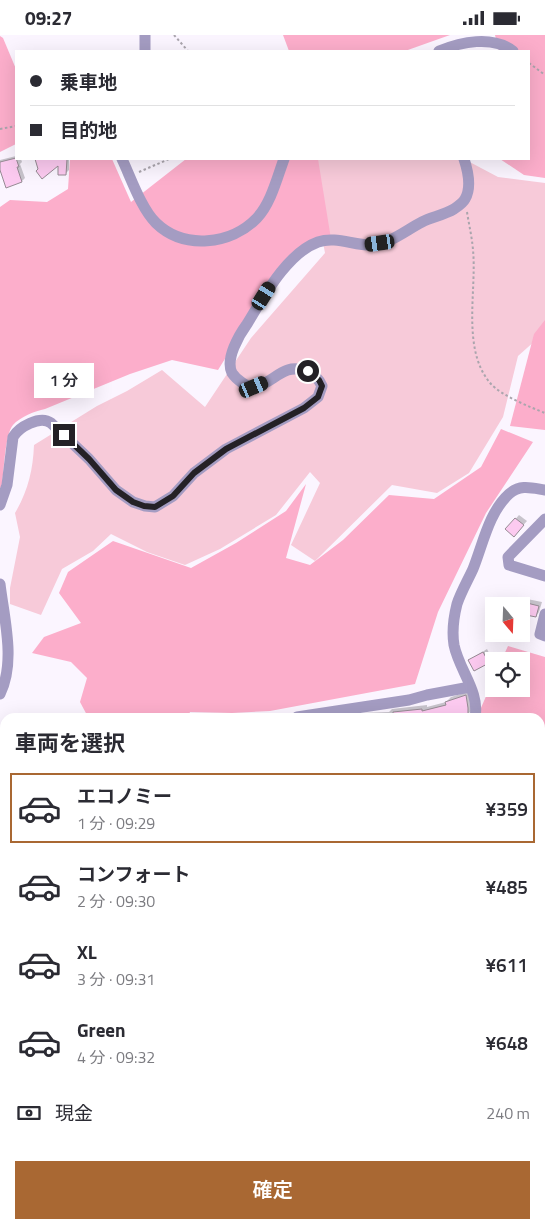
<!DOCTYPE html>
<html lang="ja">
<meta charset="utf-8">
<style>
body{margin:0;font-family:"Titillium Web","Noto Sans JP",sans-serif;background:#f7f7f7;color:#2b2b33;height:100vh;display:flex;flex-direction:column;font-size:19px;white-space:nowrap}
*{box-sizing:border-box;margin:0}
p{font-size:16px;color:#7c7c81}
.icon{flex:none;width:28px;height:28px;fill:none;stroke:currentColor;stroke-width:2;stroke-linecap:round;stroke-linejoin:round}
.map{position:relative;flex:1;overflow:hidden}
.panel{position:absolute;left:0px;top:678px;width:545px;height:516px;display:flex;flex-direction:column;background:#fff;border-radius:15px 15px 0 0;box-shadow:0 5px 20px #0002}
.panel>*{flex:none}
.guide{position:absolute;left:15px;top:15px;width:515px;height:110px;border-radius:0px;box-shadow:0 5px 20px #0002;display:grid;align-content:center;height:110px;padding:0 15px;background:#fff}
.needle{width:32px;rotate:161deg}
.tools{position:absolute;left:485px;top:562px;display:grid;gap:10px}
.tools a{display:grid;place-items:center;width:45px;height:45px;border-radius:0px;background:#fff;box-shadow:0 5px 20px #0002;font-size:25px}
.end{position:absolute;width:22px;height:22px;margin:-11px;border:6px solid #242126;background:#fff;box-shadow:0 0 0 2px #fff}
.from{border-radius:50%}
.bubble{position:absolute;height:35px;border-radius:0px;background:#fff;box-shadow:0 5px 20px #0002;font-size:16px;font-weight:600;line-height:35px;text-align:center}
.car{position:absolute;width:15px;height:30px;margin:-15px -8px;border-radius:6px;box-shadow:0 0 4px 1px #0007;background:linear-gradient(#222 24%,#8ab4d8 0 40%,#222 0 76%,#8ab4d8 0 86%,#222 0)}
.guide b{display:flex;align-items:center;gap:18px;height:48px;font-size:19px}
.guide b+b{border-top:1px solid #e1e1e2}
.guide i{width:12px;height:12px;background:#2b2b33}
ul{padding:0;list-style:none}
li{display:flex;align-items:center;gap:15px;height:70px;margin:0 10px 8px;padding:0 5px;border:2px solid transparent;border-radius:0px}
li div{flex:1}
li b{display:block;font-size:19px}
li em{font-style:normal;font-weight:600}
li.active{border-color:#a96833}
li>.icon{width:45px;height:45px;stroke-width:1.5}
h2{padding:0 15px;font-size:22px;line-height:60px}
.pay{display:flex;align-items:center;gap:12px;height:55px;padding:0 15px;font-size:19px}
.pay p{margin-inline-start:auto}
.action{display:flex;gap:10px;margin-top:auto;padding:10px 15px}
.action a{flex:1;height:58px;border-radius:0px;background:#a96833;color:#fff;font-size:20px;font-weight:600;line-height:58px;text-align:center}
.status{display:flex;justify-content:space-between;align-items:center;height:35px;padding:0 25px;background:#fff;direction:ltr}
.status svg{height:14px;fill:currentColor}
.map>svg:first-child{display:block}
.green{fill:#f7cad9}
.forest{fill:#fcaecb}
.shadow{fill:#0003}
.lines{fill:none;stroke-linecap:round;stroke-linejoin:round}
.stream{stroke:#6975b0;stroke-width:3}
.river{stroke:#8799eb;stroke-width:18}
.building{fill:#fccaf0;stroke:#978b94}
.path{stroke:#aaa5ad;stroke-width:2;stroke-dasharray:2.5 2.5;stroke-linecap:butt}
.minor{stroke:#a49cc2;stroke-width:11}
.route{stroke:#242126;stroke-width:6}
</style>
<div class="status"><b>09:27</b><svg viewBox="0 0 49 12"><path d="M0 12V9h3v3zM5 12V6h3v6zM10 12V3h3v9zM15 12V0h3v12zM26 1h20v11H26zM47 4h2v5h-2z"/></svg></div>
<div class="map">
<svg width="545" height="1193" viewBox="0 0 545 1193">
<rect width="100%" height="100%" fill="#fbf5ff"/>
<g class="green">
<path d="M 307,124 L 464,124 L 498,142 L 545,148 L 545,297 L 518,321 L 503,382 L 469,438 L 437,458 L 392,450 L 315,526 L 291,510 L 320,448 L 310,437 L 276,480 L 220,514 L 185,530 L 147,517 L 111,499 L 93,516 L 62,534 L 41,580 L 10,569 L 10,553 L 20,502 L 15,478 C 28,456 33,435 34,410 L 97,371 L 127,356 L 162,335 L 205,372 L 251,303 L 325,218 Z"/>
<path d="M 5,758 L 5,836 L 0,841 L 0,808 L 2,806 L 0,803 L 0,760 Z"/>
</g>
<g class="forest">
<path d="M 283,0 L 450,0 L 405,16 L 289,16 Z"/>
<path d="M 495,0 L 545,0 L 545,143 L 524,140 L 500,124 L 529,124 L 529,16 L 499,16 Z"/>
<path d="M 0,1 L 3,3 L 16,34 L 16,109 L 0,117 Z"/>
<path d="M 70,124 L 112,124 L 131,167 L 186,124 L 318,124 L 331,204 L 304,209 L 246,290 L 218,335 L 172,325 L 130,339 L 45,374 C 35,376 20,382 13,390 C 5,399 4,436 2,449 L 0,454 L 0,172 L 10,165 L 47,167 L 68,154 Z"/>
<path d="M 545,285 L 545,395 L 510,391 L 534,299 Z"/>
<path d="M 501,394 L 533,407 L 486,478 L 438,577 L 415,649 L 270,676 L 232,678 L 190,677 L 188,682 L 88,682 L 80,667 L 87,643 L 71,627 L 32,618 L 44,602 L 81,588 L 59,558 L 68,537 L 113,506 L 191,533 L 236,508 L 286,476 L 306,449 L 286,523 L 310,530 L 343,505 L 389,460 L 434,464 L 481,432 Z"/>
<path d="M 508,611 L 545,622 L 545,694 L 540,693 L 540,682 L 477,682 L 494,643 L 494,654 L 521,654 L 521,626 L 501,626 Z"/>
<path d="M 545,1173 L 545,1193 L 468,1193 L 478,1189 L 540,1189 L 540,1175 Z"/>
</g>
<g class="shadow">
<path d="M 16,121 L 16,124 L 21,124 L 22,127 L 20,129 L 25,143 L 22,146 L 7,151 L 2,137 L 0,138 L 0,125 Z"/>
<path d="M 37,124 L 69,124 L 69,135 L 66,138 L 59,128 L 39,134 Z"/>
<path d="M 519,480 L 527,486 L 518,496 L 507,494 Z"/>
<path d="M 527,564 L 542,567 L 539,577 L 536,581 L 521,577 L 524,567 Z"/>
<path d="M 487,614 L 492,624 L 488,627 L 470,625 Z"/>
<path d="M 470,656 L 472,675 L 467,680 L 458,682 L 355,682 L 360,678 L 389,677 L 392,674 L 427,670 L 427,672 L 446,667 L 451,662 Z"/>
<rect x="540" y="699" width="5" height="23"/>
<path d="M 540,724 L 544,730 L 540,734 Z"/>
<path d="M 540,744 L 545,746 L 545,763 L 540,765 Z"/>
<path d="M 5,894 L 5,904 L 2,897 Z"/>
<path d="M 540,934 L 545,941 L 545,958 L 540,960 Z"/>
<path d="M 5,967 L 5,979 L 0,983 L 0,970 Z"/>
<path d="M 5,1009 L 5,1038 L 2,1034 L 0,1036 L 0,1024 L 4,1020 L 0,1014 Z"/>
<path d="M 545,1021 L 545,1070 L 540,1072 L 540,1022 Z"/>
<path d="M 540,1118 L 545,1125 L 545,1140 L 540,1144 Z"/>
<path d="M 5,1150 L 5,1163 L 0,1173 L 0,1156 Z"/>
<path d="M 62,1189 L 70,1189 L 71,1191 L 70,1193 L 60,1193 Z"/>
<path d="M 88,1189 L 100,1189 L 101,1192 L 80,1193 Z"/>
<path d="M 218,1189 L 306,1189 L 310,1193 L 217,1193 L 216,1191 Z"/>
<path d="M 400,1189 L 403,1189 L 406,1193 L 393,1193 Z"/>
<path d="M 421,1189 L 455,1189 L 451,1193 L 412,1193 Z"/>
</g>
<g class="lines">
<path class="stream" d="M 540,790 L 545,787"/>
<path class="river" d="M 0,862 L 5,860"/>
</g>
<g class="building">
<path d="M 16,123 L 19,132 L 17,132 L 22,147 L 6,153 L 0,135 L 0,127 Z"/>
<path d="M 35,124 L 67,124 L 66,140 L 58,140 L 58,131 L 42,144 L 36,136 L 38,134 Z"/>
<path d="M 515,483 L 524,490 L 514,502 L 505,494 Z"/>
<path d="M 523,567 L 539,571 L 536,582 L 521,579 Z"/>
<path d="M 483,617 L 489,628 L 474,636 L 468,625 Z"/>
<path d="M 466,660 L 468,673 L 468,681 L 462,682 L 393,682 L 393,677 L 422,674 L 422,676 L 446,670 L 445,667 Z"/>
</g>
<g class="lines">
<g class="path">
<path d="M 174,0 L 188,16"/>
<path d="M 529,28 L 545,40"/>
<path d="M 0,94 L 16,91"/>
<path d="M 139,137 L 169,124"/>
<path d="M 467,177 C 469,190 472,202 473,215 C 477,256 461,315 491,349 C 502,361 530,372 545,378"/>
</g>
<g class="minor">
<path d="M 145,0 L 145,16"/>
<path d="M 439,16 C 461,7 492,0 513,16"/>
<path d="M 122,124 C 131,143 141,173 156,188 C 184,215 231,210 257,183 C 271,168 277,143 284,124"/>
<path d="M 0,470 L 7,450 L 13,402 C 19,392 40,380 51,388 L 89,424 L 116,455 L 133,467 L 145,471 L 155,472 L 173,461 L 194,438 L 226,414 L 304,373 L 318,362 L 322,351 C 319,344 314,339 306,336 C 282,327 274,349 254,352 C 247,353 236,344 232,338 C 225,324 239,300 247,289 C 263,263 287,218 318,207 C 335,201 353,210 370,210 C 389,210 406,195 422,187 C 432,182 444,180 454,174 C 457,172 463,168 465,164 C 472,152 468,136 464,124"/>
<path d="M 545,484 L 508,522 L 509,530 L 545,541"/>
<path d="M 0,549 C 4,583 16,627 0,659"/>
<path d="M 545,579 L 540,599 L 545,601"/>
<path d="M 297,682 L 409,665 L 427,660 L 470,652"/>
<path d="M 475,682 C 480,657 459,635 454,610 C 452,598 454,581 457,569 C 461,557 468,545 473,534 C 483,509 489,477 509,459 C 520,449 532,453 545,455"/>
<path d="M 540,745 L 545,742"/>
<path d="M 540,849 L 542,826 L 545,818"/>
<path d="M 0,852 L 5,847"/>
<path d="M 540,868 L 545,868"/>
<path d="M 0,943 L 5,940"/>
<path d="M 540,1015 L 545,1014"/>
<path d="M 540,1104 L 545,1108"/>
<path d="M 0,1112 L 5,1118"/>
<path d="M 23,1189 L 24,1193"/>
<path d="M 109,1189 L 112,1193"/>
<path d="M 0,1192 L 7,1193"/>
<path d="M 178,1193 L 184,1189"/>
<path d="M 376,1193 L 382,1189"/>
</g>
</g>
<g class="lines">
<path class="route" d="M 64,400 L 89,424 L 116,455 L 133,467 L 144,471 L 155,472 L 173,461 L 194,438 L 226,414 L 304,373 L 318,362 L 322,351 L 319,345 L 308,336"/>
</g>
</svg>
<div class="tools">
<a><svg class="needle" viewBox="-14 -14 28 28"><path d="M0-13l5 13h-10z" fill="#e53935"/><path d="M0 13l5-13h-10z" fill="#7c7c81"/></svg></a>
<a><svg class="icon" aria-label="locate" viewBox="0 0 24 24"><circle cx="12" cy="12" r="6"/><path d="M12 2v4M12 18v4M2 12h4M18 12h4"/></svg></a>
</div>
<i class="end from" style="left:308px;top:336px"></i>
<i class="end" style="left:64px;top:400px"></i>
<div class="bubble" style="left:34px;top:328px;width:60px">1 分</div>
<i class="car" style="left:380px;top:208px;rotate:262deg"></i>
<i class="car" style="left:264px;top:261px;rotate:32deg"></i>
<i class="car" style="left:254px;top:352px;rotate:67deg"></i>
<div class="guide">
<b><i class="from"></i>乗車地</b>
<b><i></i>目的地</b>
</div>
<section class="panel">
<h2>車両を選択</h2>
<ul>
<li class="active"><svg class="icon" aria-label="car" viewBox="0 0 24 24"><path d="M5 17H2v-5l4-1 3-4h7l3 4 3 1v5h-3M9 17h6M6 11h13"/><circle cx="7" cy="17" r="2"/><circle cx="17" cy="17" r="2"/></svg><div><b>エコノミー</b><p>1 分 · 09:29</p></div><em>¥359</em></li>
<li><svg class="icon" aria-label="car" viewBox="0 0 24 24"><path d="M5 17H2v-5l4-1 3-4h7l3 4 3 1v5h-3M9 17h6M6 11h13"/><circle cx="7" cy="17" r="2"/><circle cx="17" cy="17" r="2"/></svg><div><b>コンフォート</b><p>2 分 · 09:30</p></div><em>¥485</em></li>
<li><svg class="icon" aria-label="car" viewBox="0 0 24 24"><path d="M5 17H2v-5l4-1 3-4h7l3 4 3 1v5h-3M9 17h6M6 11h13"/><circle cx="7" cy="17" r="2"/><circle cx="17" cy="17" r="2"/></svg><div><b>XL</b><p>3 分 · 09:31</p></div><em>¥611</em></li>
<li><svg class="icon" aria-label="car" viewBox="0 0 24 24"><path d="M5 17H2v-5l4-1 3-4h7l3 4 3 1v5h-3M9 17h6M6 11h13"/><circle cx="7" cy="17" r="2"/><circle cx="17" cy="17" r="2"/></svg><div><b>Green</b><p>4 分 · 09:32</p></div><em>¥648</em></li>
</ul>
<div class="pay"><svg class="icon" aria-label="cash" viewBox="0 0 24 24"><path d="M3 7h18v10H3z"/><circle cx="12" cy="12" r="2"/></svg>現金<p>240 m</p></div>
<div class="action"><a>確定</a></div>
</section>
</div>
